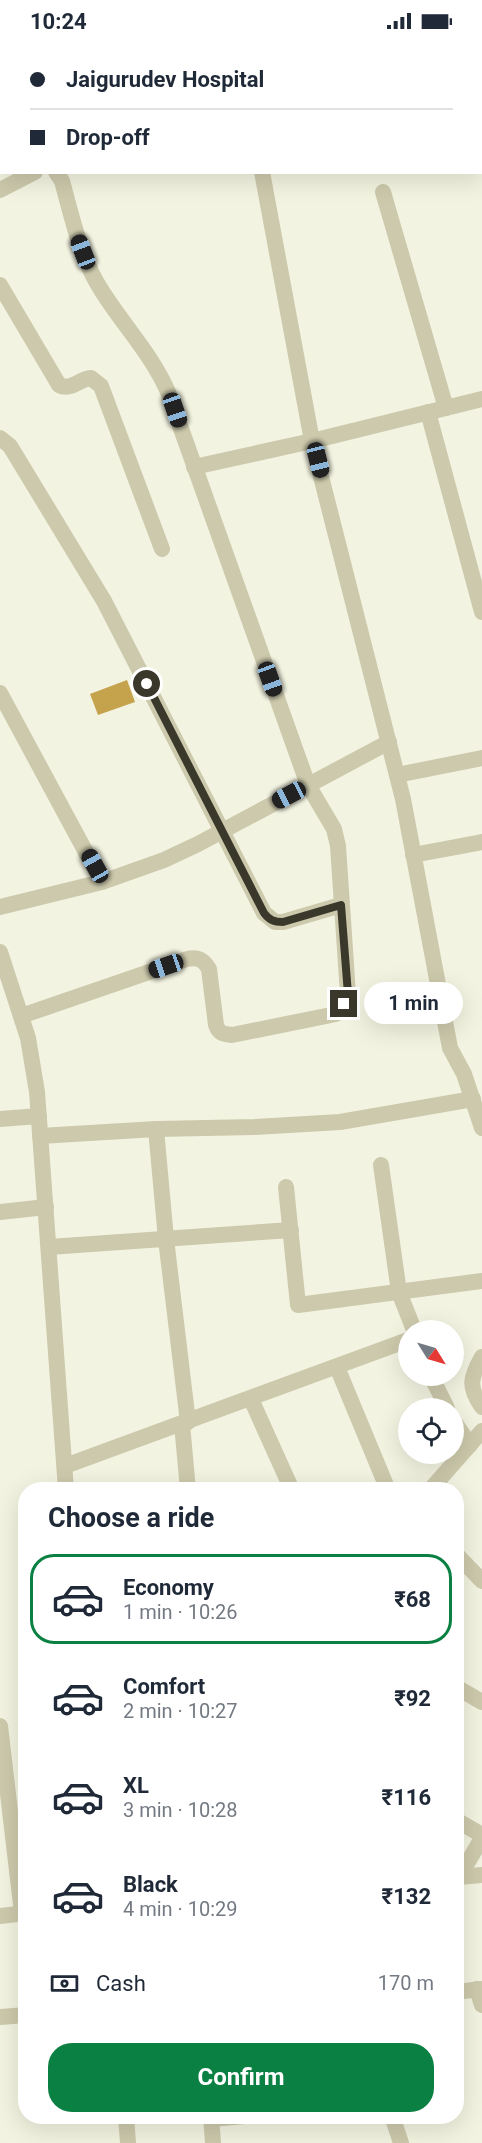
<!DOCTYPE html>
<meta charset="utf-8">
<style>
body{margin:0;font-family:Roboto,sans-serif;background:#f2f2f3;color:#1f2937;height:100vh;display:flex;flex-direction:column;font-size:22px;white-space:nowrap}
*{box-sizing:border-box;margin:0}
p{font-size:20px;color:#747a83}
.icon{flex:none;width:33px;height:33px;fill:none;stroke:currentColor;stroke-width:2;stroke-linecap:round;stroke-linejoin:round}
.map{position:relative;flex:1;overflow:hidden}
.drawer{position:absolute;left:18px;top:1440px;width:446px;height:642px;display:flex;flex-direction:column;background:#fff;border-radius:24px;box-shadow:0 6px 24px #0002}
.drawer>*{flex:none}
.banner{position:absolute;left:0px;top:0px;width:483px;height:132px;box-shadow:0 6px 24px #0002;display:grid;align-content:center;height:132px;padding:0 30px;background:#fff}
.needle{width:39px;rotate:127deg}
.buttons{position:absolute;left:398px;top:1278px;display:grid;gap:12px}
.buttons a{display:grid;place-items:center;width:66px;height:66px;border-radius:50%;background:#fff;box-shadow:0 6px 24px #0002;font-size:30px}
.end{position:absolute;width:27px;height:27px;margin:-14px;border:8px solid #3a372b;background:#fff;box-shadow:0 0 0 3px #fff}
.from{border-radius:50%}
.bubble{position:absolute;height:42px;border-radius:21px;background:#fff;box-shadow:0 6px 24px #0002;font-size:20px;font-weight:700;line-height:42px;text-align:center}
.car{position:absolute;width:18px;height:36px;margin:-18px -9px;border-radius:8px;box-shadow:0 0 4px 2px #0007;background:linear-gradient(#222 24%,#8ab4d8 0 40%,#222 0 76%,#8ab4d8 0 86%,#222 0)}
.banner b{display:flex;align-items:center;gap:21px;height:57px;font-size:22px}
.banner b+b{border-top:2px solid #e0e1e3}
.banner i{width:15px;height:15px;background:#1f2937}
ul{padding:0;list-style:none}
li{display:flex;align-items:center;gap:18px;height:90px;margin:0 12px 9px;padding:0 18px;border:3px solid transparent;border-radius:24px}
li div{flex:1}
li b{display:block;font-size:22px}
li em{font-style:normal;font-weight:700}
li.active{border-color:#0b8043}
li>.icon{width:54px;height:54px;stroke-width:1.5}
h2{padding:0 30px;font-size:27px;line-height:72px}
.pay{display:flex;align-items:center;gap:15px;height:66px;padding:0 30px;font-size:22px}
.pay p{margin-inline-start:auto}
.button{display:flex;gap:12px;margin-top:auto;padding:12px 30px}
.button a{flex:1;height:69px;border-radius:24px;background:#0b8043;color:#fff;font-size:24px;font-weight:700;line-height:69px;text-align:center}
.status{display:flex;justify-content:space-between;align-items:center;height:42px;padding:0 30px;background:#fff;direction:ltr}
.status svg{height:16px;fill:currentColor}
.map>svg:first-child{display:block}
.building{fill:#c5a34d}
.lines{fill:none;stroke-linecap:round;stroke-linejoin:round}
.street{stroke:#ccc9ac;stroke-width:16}
.route{stroke:#3a372b;stroke-width:8}
</style>
<div class="status"><b>10:24</b><svg viewBox="0 0 49 12"><path d="M0 12V9h3v3zM5 12V6h3v6zM10 12V3h3v9zM15 12V0h3v12zM26 1h20v11H26zM47 4h2v5h-2z"/></svg></div>
<div class="map">
<svg width="482" height="2101" viewBox="0 0 482 2101">
<rect width="100%" height="100%" fill="#f3f3e1"/>
<path class="building" d="M 127,638 L 135,660 L 98,673 L 90,652 Z"/>
<g class="lines">
<g class="street">
<path d="M 56,0 L 56,2"/>
<path d="M 118,2 L 123,0"/>
<path d="M 260,2 L 261,0"/>
<path d="M 0,6 L 2,6"/>
<path d="M 0,113 L 2,116"/>
<path d="M 0,148 L 35,130"/>
<path d="M 383,150 L 446,366"/>
<path d="M 0,243 L 59,343 C 71,349 79,337 91,336 L 101,344 L 162,507"/>
<path d="M 482,357 L 312,399 L 403,757 L 450,1006 L 464,1032 L 482,1086"/>
<path d="M 428,370 L 482,570"/>
<path d="M 0,396 L 10,404 L 104,559 L 264,871 L 275,880 L 283,880 L 341,863"/>
<path d="M 194,425 L 312,399 L 262,130"/>
<path d="M 0,651 L 102,840"/>
<path d="M 397,733 L 482,716"/>
<path d="M 413,813 L 482,800"/>
<path d="M 0,865 L 102,840 L 164,818 L 198,802 L 389,700"/>
<path d="M 0,910 L 28,996 L 37,1050 L 66,1448"/>
<path d="M 21,974 L 187,917 C 198,915 203,917 209,927 L 216,983 C 219,992 224,992 232,993 L 336,972 L 344,962 L 348,952 L 338,804 L 334,787 L 308,743 L 168,350 C 151,311 122,282 100,246 C 80,214 72,175 62,139 L 56,130"/>
<path d="M 0,1077 L 39,1074"/>
<path d="M 156,1087 L 166,1197 L 188,1380"/>
<path d="M 40,1094 L 156,1087 L 255,1085 L 340,1080 L 473,1057"/>
<path d="M 381,1123 L 399,1250 L 414,1288"/>
<path d="M 286,1145 L 298,1263 L 482,1239"/>
<path d="M 0,1170 L 46,1165"/>
<path d="M 49,1205 L 291,1188"/>
<path d="M 482,1315 C 470,1336 468,1345 482,1365"/>
<path d="M 337,1325 L 388,1448"/>
<path d="M 431,1334 L 447,1366"/>
<path d="M 251,1357 L 292,1448"/>
<path d="M 453,1378 L 470,1403"/>
<path d="M 182,1382 L 188,1448"/>
<path d="M 65,1424 L 408,1298"/>
<path d="M 430,1448 L 482,1389"/>
<path d="M 456,1512 L 482,1539"/>
<path d="M 456,1645 L 482,1660"/>
<path d="M 0,1684 L 22,1871"/>
<path d="M 456,1778 L 482,1793"/>
<path d="M 459,1835 L 482,1833"/>
<path d="M 456,1840 L 482,1796"/>
<path d="M 0,1874 L 26,1871"/>
<path d="M 477,1947 L 482,1963"/>
<path d="M 456,1950 L 482,1947"/>
<path d="M 0,1975 L 26,1973"/>
<path d="M 126,2074 L 128,2101"/>
<path d="M 211,2074 L 213,2101"/>
<path d="M 392,2074 L 401,2101"/>
<path d="M 211,2077 L 245,2074"/>
</g>
</g>
<g class="lines">
<path class="route" d="M 147,642 L 264,871 C 269,878 274,880 283,880 L 341,863 L 348,952 L 344,962"/>
</g>
</svg>
<div class="buttons">
<a><svg class="needle" viewBox="-14 -14 28 28"><path d="M0-13l5 13h-10z" fill="#e53935"/><path d="M0 13l5-13h-10z" fill="#747a83"/></svg></a>
<a><svg class="icon" aria-label="locate" viewBox="0 0 24 24"><circle cx="12" cy="12" r="6"/><path d="M12 2v4M12 18v4M2 12h4M18 12h4"/></svg></a>
</div>
<i class="end from" style="left:147px;top:642px"></i>
<i class="end" style="left:344px;top:962px"></i>
<div class="bubble" style="left:364px;top:940px;width:99px">1 min</div>
<i class="car" style="left:83px;top:210px;rotate:339deg"></i>
<i class="car" style="left:175px;top:368px;rotate:161deg"></i>
<i class="car" style="left:318px;top:418px;rotate:166deg"></i>
<i class="car" style="left:270px;top:637px;rotate:160deg"></i>
<i class="car" style="left:289px;top:753px;rotate:242deg"></i>
<i class="car" style="left:95px;top:824px;rotate:331deg"></i>
<i class="car" style="left:166px;top:924px;rotate:251deg"></i>
<div class="banner">
<b><i class="from"></i>Jaigurudev Hospital</b>
<b><i></i>Drop-off</b>
</div>
<section class="drawer">
<h2>Choose a ride</h2>
<ul>
<li class="active"><svg class="icon" aria-label="car" viewBox="0 0 24 24"><path d="M5 17H2v-5l4-1 3-4h7l3 4 3 1v5h-3M9 17h6M6 11h13"/><circle cx="7" cy="17" r="2"/><circle cx="17" cy="17" r="2"/></svg><div><b>Economy</b><p>1 min · 10:26</p></div><em>₹68</em></li>
<li><svg class="icon" aria-label="car" viewBox="0 0 24 24"><path d="M5 17H2v-5l4-1 3-4h7l3 4 3 1v5h-3M9 17h6M6 11h13"/><circle cx="7" cy="17" r="2"/><circle cx="17" cy="17" r="2"/></svg><div><b>Comfort</b><p>2 min · 10:27</p></div><em>₹92</em></li>
<li><svg class="icon" aria-label="car" viewBox="0 0 24 24"><path d="M5 17H2v-5l4-1 3-4h7l3 4 3 1v5h-3M9 17h6M6 11h13"/><circle cx="7" cy="17" r="2"/><circle cx="17" cy="17" r="2"/></svg><div><b>XL</b><p>3 min · 10:28</p></div><em>₹116</em></li>
<li><svg class="icon" aria-label="car" viewBox="0 0 24 24"><path d="M5 17H2v-5l4-1 3-4h7l3 4 3 1v5h-3M9 17h6M6 11h13"/><circle cx="7" cy="17" r="2"/><circle cx="17" cy="17" r="2"/></svg><div><b>Black</b><p>4 min · 10:29</p></div><em>₹132</em></li>
</ul>
<div class="pay"><svg class="icon" aria-label="cash" viewBox="0 0 24 24"><path d="M3 7h18v10H3z"/><circle cx="12" cy="12" r="2"/></svg>Cash<p>170 m</p></div>
<div class="button"><a>Confirm</a></div>
</section>
</div>
